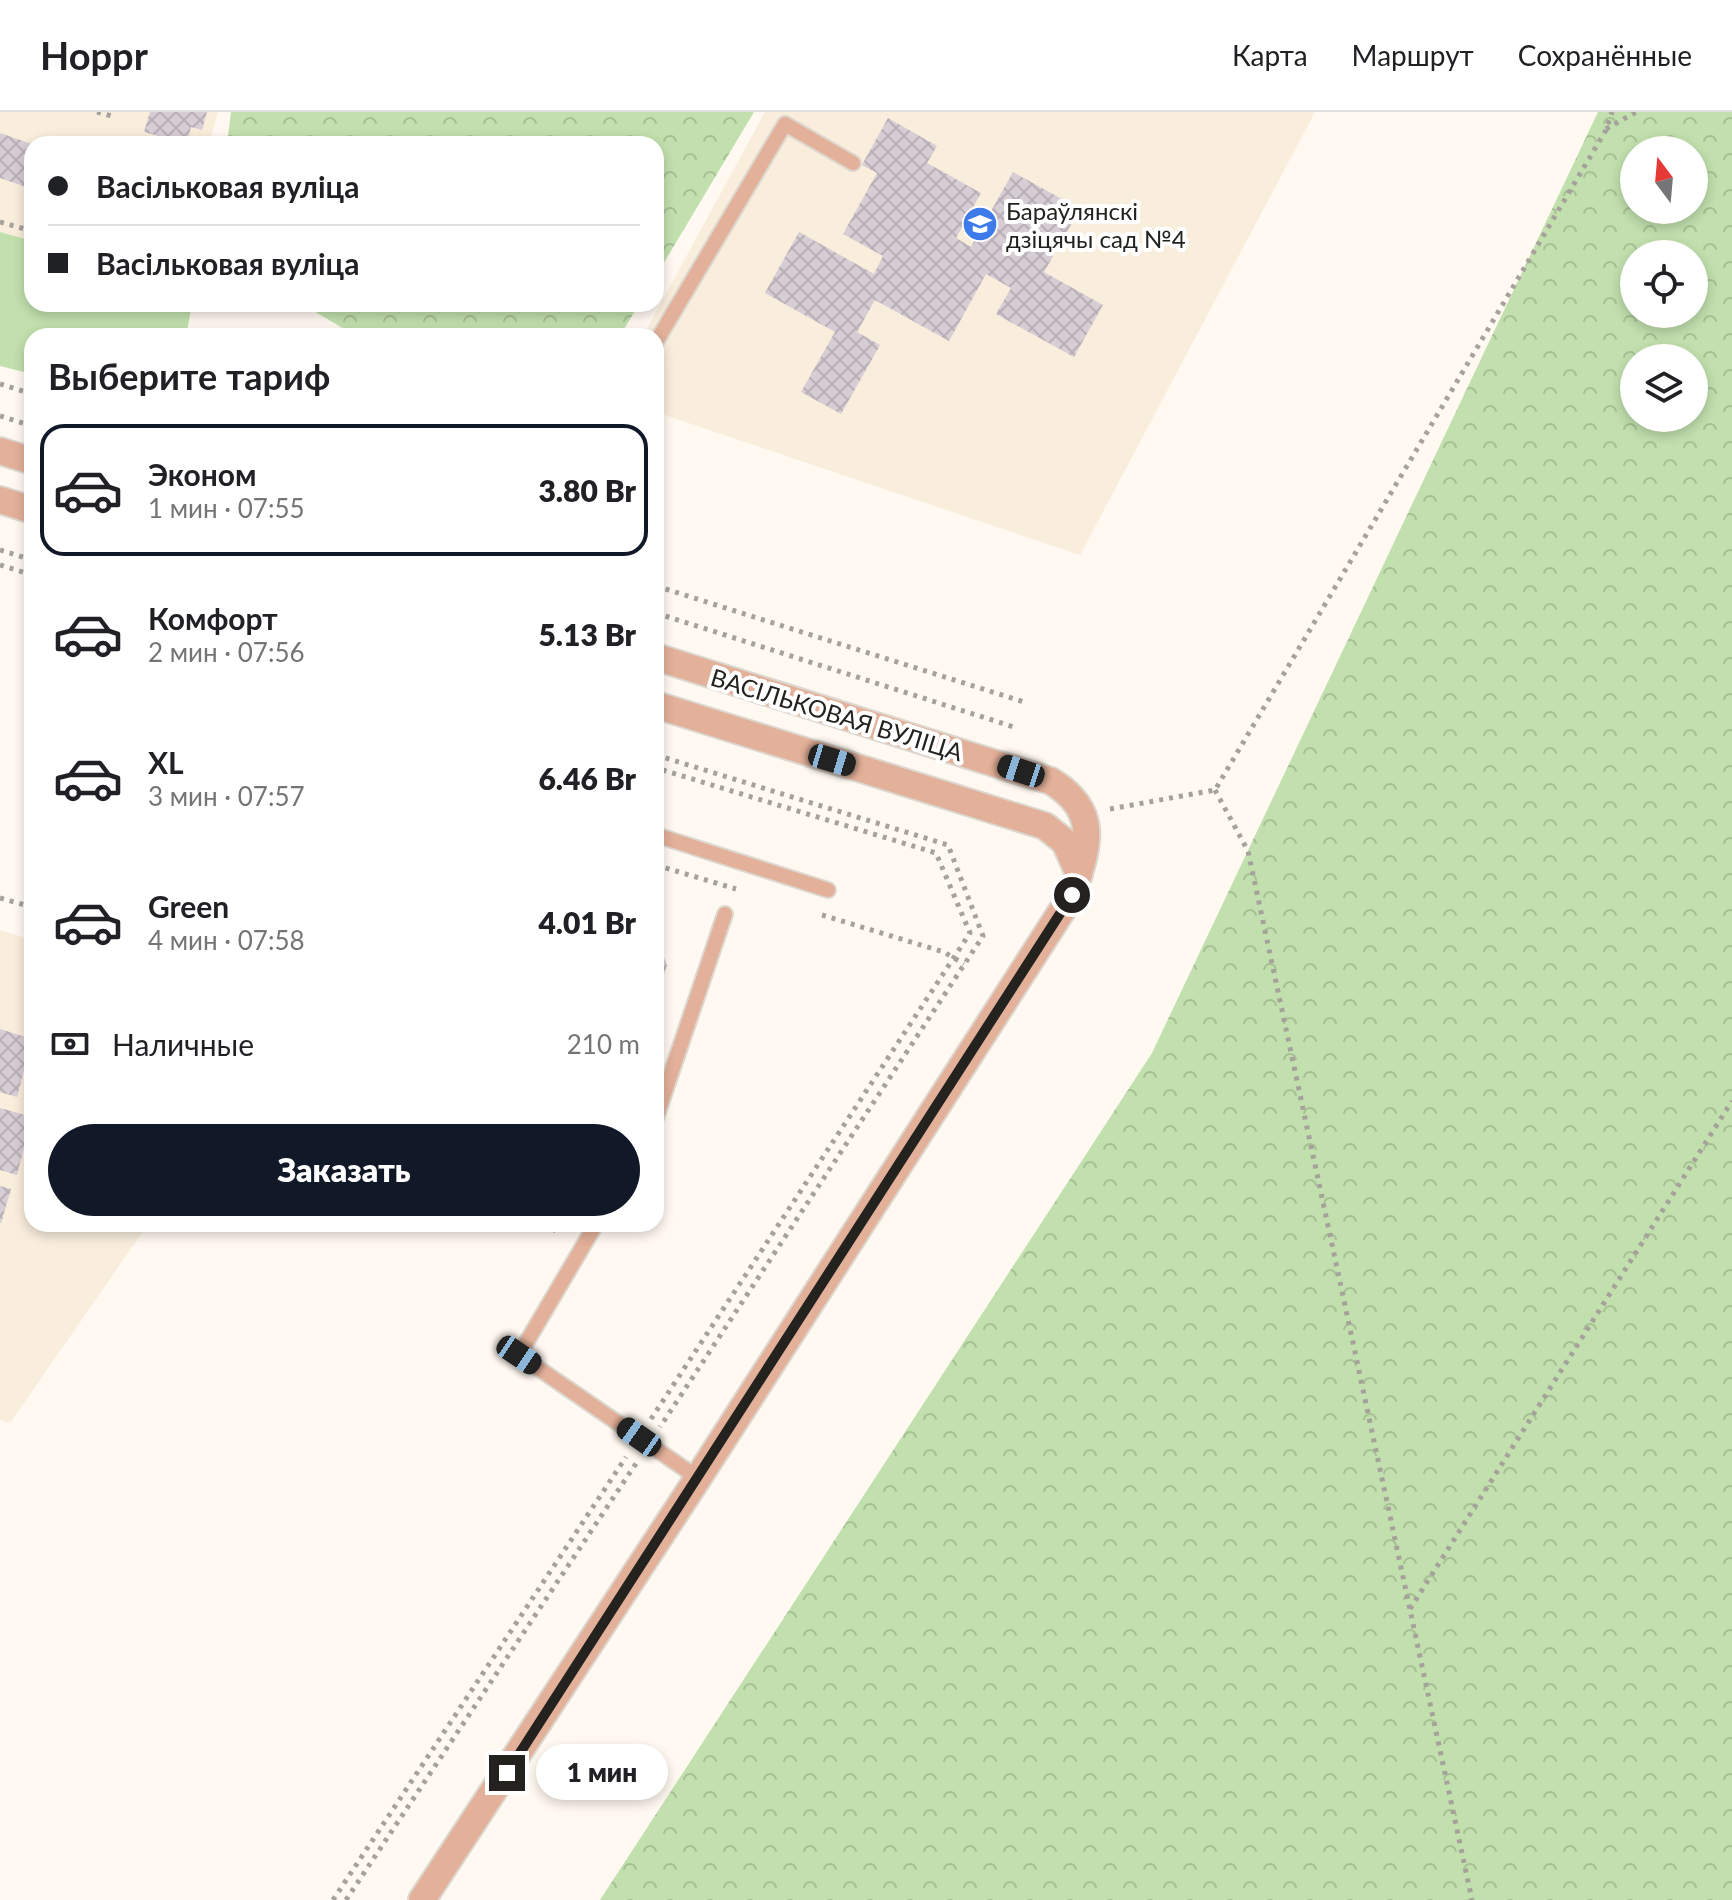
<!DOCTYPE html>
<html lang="ru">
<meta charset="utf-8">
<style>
body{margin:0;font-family:Lato,sans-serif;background:#f2f2f2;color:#202124;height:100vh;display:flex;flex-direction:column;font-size:30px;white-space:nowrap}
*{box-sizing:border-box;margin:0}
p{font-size:26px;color:#757577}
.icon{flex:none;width:44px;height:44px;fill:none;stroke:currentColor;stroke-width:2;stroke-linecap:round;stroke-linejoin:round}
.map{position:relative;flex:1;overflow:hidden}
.side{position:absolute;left:24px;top:216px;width:640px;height:904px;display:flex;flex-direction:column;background:#fff;border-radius:24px;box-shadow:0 4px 12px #0003}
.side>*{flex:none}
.banner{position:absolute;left:24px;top:24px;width:640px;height:176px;border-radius:24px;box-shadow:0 4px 12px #0003;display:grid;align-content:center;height:176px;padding:0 24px;background:#fff}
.needle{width:52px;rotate:344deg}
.fabs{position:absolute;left:1620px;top:24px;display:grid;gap:16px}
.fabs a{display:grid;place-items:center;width:88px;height:88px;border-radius:50%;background:#fff;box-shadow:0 4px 12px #0003;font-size:40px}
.end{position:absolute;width:36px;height:36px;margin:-18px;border:10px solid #24221e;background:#fff;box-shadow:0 0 0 4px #fff}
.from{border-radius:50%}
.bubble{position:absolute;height:56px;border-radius:28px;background:#fff;box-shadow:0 4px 12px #0003;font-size:26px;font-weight:800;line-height:56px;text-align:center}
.car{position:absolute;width:24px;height:48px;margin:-24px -12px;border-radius:10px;box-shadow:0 0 6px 2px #0007;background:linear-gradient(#222 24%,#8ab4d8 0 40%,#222 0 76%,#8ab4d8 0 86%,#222 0)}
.banner b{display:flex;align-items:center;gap:28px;height:76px;font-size:30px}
.banner b+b{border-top:2px solid #e0e0e0}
.banner i{width:20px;height:20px;background:#202124}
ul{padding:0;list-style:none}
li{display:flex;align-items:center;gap:24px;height:132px;margin:0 16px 12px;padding:0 8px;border:4px solid transparent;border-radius:24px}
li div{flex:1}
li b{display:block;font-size:30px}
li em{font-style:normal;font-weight:800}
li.active{border-color:#111827}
li>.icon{width:72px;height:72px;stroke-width:1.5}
h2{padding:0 24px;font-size:36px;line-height:96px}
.pay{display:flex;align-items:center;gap:20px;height:88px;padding:0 24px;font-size:30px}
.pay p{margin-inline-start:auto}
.action{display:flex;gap:16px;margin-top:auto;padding:16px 24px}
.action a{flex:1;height:92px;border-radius:48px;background:#111827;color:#fff;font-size:32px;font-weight:800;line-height:92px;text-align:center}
header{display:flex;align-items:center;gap:48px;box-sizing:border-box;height:112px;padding:0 40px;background:#fff;border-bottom:2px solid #e0e0e0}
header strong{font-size:38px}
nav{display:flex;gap:44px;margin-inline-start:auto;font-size:28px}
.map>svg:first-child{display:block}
.built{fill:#f9eddc}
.grass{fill:#c1e0ad}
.forest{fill:url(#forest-crowns);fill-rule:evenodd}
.building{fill:url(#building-cross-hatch)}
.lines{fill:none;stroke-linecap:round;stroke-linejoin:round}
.service-casing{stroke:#dcd7cf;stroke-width:18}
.minor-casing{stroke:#dcd7cf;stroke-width:30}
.path{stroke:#a6a19b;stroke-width:5;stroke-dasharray:4 6;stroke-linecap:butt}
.service{stroke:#e3b099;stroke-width:14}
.minor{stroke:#e3b099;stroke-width:26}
.route{stroke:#24221e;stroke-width:10}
.labels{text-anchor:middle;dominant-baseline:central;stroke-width:8;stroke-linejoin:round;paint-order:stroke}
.poi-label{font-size:24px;fill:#24221e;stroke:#fff;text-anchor:start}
.street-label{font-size:24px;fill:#24221e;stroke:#fff}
</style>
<header>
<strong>Hoppr</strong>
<nav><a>Карта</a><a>Маршрут</a><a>Сохранённые</a></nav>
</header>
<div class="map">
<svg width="1732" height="1788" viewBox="0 0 1732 1788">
<defs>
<pattern id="forest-crowns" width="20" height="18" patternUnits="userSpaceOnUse" patternTransform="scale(2)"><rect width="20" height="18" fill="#c1e0ad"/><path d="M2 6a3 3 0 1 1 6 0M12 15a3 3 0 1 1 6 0" fill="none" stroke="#a6c094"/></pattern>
<pattern id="building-cross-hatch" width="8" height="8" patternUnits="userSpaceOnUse" patternTransform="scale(2)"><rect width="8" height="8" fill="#d7cdd5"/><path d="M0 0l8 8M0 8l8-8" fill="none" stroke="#b8b0b6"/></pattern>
</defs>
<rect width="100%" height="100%" fill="#fff9f1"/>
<g class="built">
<path d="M 0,0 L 218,0 L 209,32 L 32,32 L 32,192 L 0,213 Z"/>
<path d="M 765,0 L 1315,0 L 1080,443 L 656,300 L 656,224 L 643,224 Z"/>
<path d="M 0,818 L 32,828 L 32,1112 L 148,1112 L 10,1311 L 0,1308 Z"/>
</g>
<path class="grass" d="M 0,120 L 32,129 L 32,192 L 192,192 L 186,224 L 32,224 L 32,262 L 0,254 Z"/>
<g class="forest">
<path d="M 231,0 L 754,0 L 656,164 L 656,32 L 227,32 Z"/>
<path d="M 1598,0 L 1732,0 L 1732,1788 L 600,1788 L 1152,941 ZM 1634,38 L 1694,38 L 1694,98 L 1634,98 ZM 1694,142 L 1694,202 L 1634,202 L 1634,142 ZM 1634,246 L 1694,246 L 1694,306 L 1634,306 Z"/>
<path d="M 302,192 L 639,192 L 620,224 L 356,224 Z"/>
</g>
<g class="building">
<path d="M 150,0 L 207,0 L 202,18 L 191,15 L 187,32 L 144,20 Z"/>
<path d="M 888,6 L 937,34 L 927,51 L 981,81 L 956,126 L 971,135 L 1013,60 L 1080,97 L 1044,160 L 1103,193 L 1074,245 L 996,202 L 1011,176 L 986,162 L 949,229 L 875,188 L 857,220 L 880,233 L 841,302 L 801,280 L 835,220 L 765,181 L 799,120 L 874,162 L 883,144 L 843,122 L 877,61 L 862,53 Z"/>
<path d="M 0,21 L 32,32 L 32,77 L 0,66 Z"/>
<path d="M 656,837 L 661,838 L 667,853 L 657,885 Z"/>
<path d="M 0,917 L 32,927 L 17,985 L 0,980 Z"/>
<path d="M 0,996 L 32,1005 L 17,1063 L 0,1058 Z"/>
<path d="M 0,1074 L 11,1077 L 1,1111 L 0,1111 Z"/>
</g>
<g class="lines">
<defs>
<g id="service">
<path d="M 656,230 L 785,12 L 853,51"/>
<path d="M 656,723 L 828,778"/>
<path d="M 656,1006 L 725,802"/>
<path d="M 596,1112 L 519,1243 L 698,1366"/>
</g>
<g id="minor">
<path d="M 0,339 L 32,349"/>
<path d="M 0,388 L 32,398"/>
<path d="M 656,593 L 1045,714 L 1065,730 L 1079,762"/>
<path d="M 422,1788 L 698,1366 L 1072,783 C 1088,734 1101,700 1051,669 L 656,545"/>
</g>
</defs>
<use href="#service" class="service-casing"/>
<use href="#minor" class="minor-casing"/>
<g class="path">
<path d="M 97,0 L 112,4 L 113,0"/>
<path d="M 1606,17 L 1636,0"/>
<path d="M 0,110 L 32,119"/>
<path d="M 0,272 L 32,282"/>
<path d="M 0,304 L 32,314"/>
<path d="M 0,438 L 32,448"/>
<path d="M 0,453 L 32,463"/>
<path d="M 656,474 L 1024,590"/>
<path d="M 656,501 L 1017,616"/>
<path d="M 656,643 L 948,733 L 983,824 L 660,1315"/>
<path d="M 1215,678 L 1248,739 L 1472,1788"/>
<path d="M 1110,697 L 1215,678 L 1606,18 L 1612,0"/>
<path d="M 656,753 L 736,777"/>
<path d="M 0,786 L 32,795"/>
<path d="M 822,803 L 944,840 L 964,852"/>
<path d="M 545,1112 L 556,1119"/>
<path d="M 651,1307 L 970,821 L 936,741 L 656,656"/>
<path d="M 1410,1497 L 1732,989"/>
<path d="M 333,1788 L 626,1345"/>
<path d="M 346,1788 L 637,1350"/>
</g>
<use href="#service" class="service"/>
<use href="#minor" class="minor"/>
</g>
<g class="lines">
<path class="route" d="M 507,1661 L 1072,783"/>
</g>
<defs>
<symbol id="school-disc" viewBox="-11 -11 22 22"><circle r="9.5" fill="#3d7bea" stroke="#fff"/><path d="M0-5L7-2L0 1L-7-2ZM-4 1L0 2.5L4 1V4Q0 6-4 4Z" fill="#fff"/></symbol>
</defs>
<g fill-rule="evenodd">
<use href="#school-disc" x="960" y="92" width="40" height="40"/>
</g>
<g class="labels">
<g class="poi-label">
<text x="1006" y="98">Бараўлянскі<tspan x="1006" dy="28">дзіцячы сад №4</tspan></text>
</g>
<g class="street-label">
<text transform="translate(837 602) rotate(17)">ВАСІЛЬКОВАЯ ВУЛІЦА</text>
</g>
</g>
</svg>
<div class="fabs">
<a><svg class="needle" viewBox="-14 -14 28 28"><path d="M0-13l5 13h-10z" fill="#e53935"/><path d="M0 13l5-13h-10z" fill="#757577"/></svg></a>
<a><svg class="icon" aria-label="locate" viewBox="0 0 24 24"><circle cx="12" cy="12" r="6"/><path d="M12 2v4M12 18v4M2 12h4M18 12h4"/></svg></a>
<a><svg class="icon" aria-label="layers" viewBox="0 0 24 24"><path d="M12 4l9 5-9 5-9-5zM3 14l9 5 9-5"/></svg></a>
</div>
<i class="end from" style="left:1072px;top:783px"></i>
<i class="end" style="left:507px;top:1661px"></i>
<div class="bubble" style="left:536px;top:1632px;width:132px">1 мин</div>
<i class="car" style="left:832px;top:648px;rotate:107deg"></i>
<i class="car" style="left:1021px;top:659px;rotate:288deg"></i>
<i class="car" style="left:519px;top:1243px;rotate:124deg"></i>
<i class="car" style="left:639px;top:1325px;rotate:305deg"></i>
<div class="banner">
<b><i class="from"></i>Васільковая вуліца</b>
<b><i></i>Васільковая вуліца</b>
</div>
<section class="side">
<h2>Выберите тариф</h2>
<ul>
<li class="active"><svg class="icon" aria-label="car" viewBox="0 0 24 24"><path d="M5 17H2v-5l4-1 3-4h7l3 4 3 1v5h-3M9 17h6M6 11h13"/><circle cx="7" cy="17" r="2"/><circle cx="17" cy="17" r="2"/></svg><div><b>Эконом</b><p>1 мин · 07:55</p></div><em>3.80 Br</em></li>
<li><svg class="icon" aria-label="car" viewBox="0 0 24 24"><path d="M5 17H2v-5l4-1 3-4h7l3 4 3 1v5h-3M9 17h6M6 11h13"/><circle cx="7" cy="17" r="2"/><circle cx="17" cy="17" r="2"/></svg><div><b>Комфорт</b><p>2 мин · 07:56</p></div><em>5.13 Br</em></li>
<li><svg class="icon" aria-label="car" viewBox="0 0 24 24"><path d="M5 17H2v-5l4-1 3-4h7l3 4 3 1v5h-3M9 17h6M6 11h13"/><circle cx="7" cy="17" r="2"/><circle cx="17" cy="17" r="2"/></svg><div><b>XL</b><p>3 мин · 07:57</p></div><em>6.46 Br</em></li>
<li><svg class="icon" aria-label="car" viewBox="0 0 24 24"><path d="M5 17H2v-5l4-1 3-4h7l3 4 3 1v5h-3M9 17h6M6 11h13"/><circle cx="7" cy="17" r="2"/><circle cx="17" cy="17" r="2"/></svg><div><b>Green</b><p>4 мин · 07:58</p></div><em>4.01 Br</em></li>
</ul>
<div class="pay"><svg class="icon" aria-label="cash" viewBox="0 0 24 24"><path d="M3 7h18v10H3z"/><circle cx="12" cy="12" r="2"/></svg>Наличные<p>210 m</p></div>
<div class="action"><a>Заказать</a></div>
</section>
</div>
